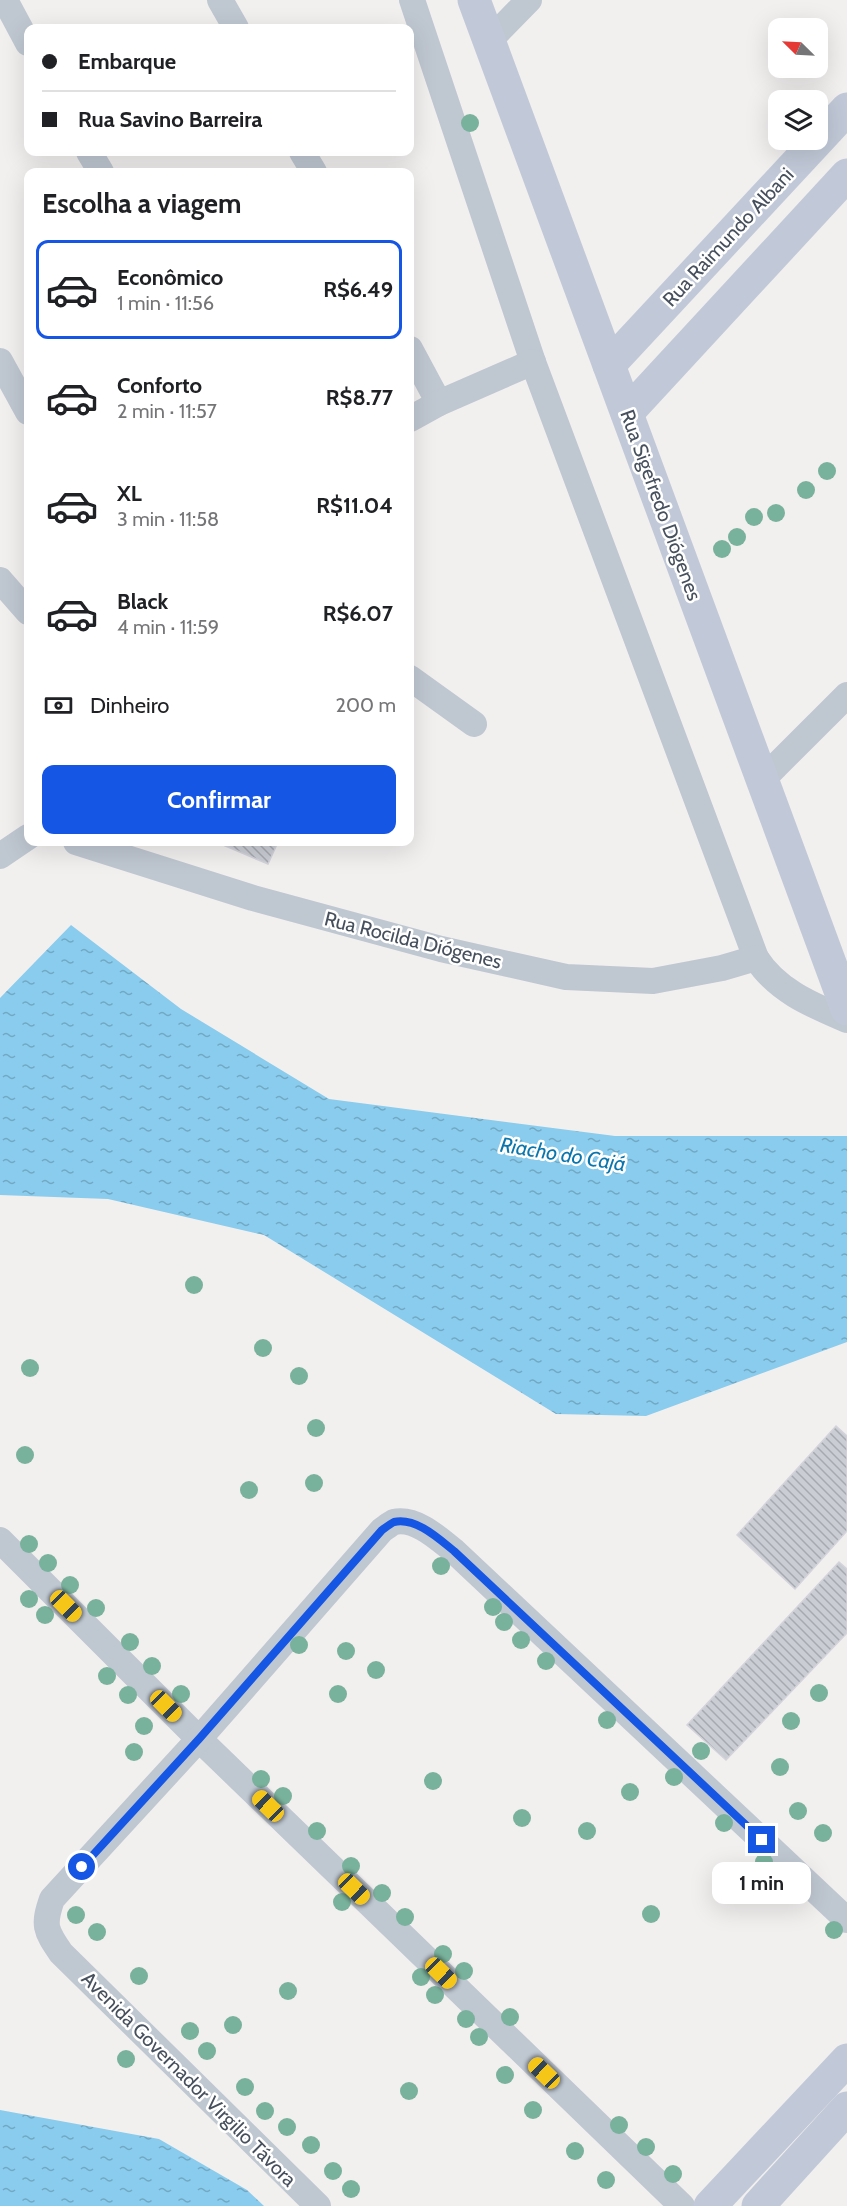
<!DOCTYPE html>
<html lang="pt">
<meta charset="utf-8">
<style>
body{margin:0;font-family:Cabin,sans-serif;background:#f2f2f2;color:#202124;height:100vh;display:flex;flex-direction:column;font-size:22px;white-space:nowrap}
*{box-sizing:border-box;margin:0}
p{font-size:20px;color:#757577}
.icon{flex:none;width:33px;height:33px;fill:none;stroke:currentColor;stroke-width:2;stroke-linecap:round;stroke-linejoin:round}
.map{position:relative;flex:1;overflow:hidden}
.sheet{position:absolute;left:24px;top:168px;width:390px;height:678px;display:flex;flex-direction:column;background:#fff;border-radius:12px;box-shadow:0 6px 24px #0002}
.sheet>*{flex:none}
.hud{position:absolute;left:24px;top:24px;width:390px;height:132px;border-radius:12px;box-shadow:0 6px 24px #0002;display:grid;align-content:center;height:132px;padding:0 18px;background:#fff}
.needle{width:39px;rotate:294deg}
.tools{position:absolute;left:768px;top:18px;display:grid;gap:12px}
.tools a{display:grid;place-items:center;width:60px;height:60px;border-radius:12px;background:#fff;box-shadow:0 6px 24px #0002;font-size:30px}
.end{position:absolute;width:27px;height:27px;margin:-14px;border:8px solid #1656e4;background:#fff;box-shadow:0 0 0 3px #fff}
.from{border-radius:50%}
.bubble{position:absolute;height:42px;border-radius:12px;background:#fff;box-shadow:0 6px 24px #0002;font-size:20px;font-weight:700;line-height:42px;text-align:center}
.car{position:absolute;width:18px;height:36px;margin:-18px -9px;border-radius:8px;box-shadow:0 0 4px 2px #0007;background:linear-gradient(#f5c518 24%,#345 0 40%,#f5c518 0 76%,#345 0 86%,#f5c518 0)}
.hud b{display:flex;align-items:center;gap:21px;height:57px;font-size:22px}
.hud b+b{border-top:2px solid #e0e0e0}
.hud i{width:15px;height:15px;background:#202124}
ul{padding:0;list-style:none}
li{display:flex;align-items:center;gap:18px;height:99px;margin:0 12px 9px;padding:0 6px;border:3px solid transparent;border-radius:12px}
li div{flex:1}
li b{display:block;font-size:22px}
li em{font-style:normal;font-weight:700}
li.selected{border-color:#1656e4}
li>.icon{width:54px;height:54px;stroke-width:1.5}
h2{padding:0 18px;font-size:27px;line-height:72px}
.pay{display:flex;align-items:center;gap:15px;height:66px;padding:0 18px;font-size:22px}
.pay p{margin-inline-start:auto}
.cta{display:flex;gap:12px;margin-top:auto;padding:12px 18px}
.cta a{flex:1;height:69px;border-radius:12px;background:#1656e4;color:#fff;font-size:24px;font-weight:700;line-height:69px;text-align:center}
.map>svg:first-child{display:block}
.water{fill:url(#water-ripples)}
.building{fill:url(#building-back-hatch);stroke:#d3d4db;stroke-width:1.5}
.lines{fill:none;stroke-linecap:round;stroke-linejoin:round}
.street{stroke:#bfc7d1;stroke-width:26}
.secondary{stroke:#c1c9d8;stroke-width:33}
.tree{fill:#79b29c}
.route{stroke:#1656e4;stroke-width:8}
.labels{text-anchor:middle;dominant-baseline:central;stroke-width:5;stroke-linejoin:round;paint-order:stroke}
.street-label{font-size:20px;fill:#47505d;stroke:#fff}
.water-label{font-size:21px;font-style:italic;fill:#0a76ad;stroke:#fff}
</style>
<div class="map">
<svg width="847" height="2206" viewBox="0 0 847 2206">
<defs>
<pattern id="water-ripples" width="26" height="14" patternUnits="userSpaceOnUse" patternTransform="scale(1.5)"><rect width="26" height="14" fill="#89cced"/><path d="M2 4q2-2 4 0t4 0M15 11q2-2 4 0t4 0" fill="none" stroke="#72a8c3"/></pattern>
<pattern id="building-back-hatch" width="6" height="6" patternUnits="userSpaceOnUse" patternTransform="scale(1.5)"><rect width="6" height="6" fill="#cbcdd5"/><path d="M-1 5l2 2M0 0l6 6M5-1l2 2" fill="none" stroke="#a7a9b0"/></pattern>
</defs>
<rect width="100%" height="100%" fill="#f2efef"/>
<g class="water">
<path d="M 71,925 L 181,1009 L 329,1099 L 615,1136 L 847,1136 L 847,1342 L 646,1416 L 556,1414 L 264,1235 L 108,1199 L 0,1195 L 0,998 Z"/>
<path d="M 0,2110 L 159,2139 L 247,2190 L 264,2206 L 0,2206 Z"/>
</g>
<g class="building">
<path d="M 216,842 L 278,842 L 268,864 Z"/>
<path d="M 836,1426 L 847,1436 L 847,1531 L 795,1589 L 737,1535 Z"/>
<path d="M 839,1562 L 847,1569 L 847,1633 L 726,1760 L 687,1725 Z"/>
</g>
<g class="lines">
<g class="street">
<path d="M 5,0 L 28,43"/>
<path d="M 220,0 L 236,28"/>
<path d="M 412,0 L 533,362 L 756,958 C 777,991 812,1005 847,1020"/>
<path d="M 488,42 L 529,0"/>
<path d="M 89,152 L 101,172"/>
<path d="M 302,152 L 314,172"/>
<path d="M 410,349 L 439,403"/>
<path d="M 0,361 L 28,412"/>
<path d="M 410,419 L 439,403 L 533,362"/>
<path d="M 0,580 L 28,612"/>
<path d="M 410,678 L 474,724"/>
<path d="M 762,780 L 847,695"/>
<path d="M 76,842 L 253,898 L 441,949 L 566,977 L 653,981 L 722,968 L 756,958"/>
<path d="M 0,856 L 28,837"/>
<path d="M 0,1540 L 199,1739 L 682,2206"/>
<path d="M 318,2206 L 61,1953 C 45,1930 43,1925 52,1899 L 199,1739 L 382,1530 C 385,1528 390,1524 394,1522 C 416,1517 439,1539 454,1551 L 847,1920"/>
</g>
<g class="secondary">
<path d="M 474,0 L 847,1009"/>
<path d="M 609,365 L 847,109"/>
<path d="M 627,413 L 847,175"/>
<path d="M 710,2206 L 847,2060"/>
<path d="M 758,2206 L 847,2108"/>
</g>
</g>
<g class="tree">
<circle cx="470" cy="123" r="9"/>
<circle cx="827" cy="471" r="9"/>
<circle cx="806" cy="490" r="9"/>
<circle cx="776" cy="513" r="9"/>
<circle cx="754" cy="517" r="9"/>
<circle cx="737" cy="537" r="9"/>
<circle cx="722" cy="549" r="9"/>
<circle cx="194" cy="1285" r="9"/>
<circle cx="263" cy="1348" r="9"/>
<circle cx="30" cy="1368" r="9"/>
<circle cx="299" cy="1376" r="9"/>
<circle cx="316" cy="1428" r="9"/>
<circle cx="25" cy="1455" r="9"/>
<circle cx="314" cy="1483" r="9"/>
<circle cx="249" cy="1490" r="9"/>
<circle cx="29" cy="1544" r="9"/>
<circle cx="48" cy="1563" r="9"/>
<circle cx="441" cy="1566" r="9"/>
<circle cx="70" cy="1585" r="9"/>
<circle cx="29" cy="1599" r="9"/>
<circle cx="493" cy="1607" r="9"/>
<circle cx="96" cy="1608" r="9"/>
<circle cx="45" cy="1615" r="9"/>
<circle cx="504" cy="1622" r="9"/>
<circle cx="521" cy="1640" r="9"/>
<circle cx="130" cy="1642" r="9"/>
<circle cx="299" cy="1645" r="9"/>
<circle cx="346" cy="1651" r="9"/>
<circle cx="546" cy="1661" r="9"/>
<circle cx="152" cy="1666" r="9"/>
<circle cx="376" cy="1670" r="9"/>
<circle cx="107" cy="1676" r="9"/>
<circle cx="819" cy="1693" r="9"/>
<circle cx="181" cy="1694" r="9"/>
<circle cx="338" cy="1694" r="9"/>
<circle cx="128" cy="1695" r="9"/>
<circle cx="607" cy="1720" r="9"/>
<circle cx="791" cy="1721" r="9"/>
<circle cx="144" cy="1726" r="9"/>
<circle cx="701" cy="1751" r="9"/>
<circle cx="134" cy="1752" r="9"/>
<circle cx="780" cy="1767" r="9"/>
<circle cx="674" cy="1777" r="9"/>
<circle cx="261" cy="1779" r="9"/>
<circle cx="433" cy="1781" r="9"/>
<circle cx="630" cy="1792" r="9"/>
<circle cx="283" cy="1796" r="9"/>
<circle cx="798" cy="1811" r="9"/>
<circle cx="522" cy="1818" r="9"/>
<circle cx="724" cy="1823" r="9"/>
<circle cx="317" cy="1831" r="9"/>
<circle cx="587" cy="1831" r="9"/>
<circle cx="823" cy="1833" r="9"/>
<circle cx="764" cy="1862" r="9"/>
<circle cx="351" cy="1866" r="9"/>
<circle cx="778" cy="1876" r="9"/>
<circle cx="382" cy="1893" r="9"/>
<circle cx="342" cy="1902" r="9"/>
<circle cx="651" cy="1914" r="9"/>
<circle cx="76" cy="1915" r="9"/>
<circle cx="405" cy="1917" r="9"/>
<circle cx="834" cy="1930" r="9"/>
<circle cx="97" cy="1932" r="9"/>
<circle cx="443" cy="1954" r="9"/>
<circle cx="464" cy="1971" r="9"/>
<circle cx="139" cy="1976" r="9"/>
<circle cx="421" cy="1977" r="9"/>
<circle cx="288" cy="1991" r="9"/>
<circle cx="435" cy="1995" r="9"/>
<circle cx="510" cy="2017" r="9"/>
<circle cx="466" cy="2019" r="9"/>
<circle cx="233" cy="2025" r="9"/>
<circle cx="190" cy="2031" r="9"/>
<circle cx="479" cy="2037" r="9"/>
<circle cx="207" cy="2051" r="9"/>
<circle cx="126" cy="2059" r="9"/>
<circle cx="505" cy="2075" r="9"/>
<circle cx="245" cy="2087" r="9"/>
<circle cx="409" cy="2091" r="9"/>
<circle cx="533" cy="2110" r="9"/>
<circle cx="265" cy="2111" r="9"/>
<circle cx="619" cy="2125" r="9"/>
<circle cx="287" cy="2127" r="9"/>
<circle cx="311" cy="2145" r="9"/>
<circle cx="646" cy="2147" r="9"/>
<circle cx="575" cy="2151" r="9"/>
<circle cx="333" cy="2171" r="9"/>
<circle cx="673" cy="2174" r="9"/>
<circle cx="606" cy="2180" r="9"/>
<circle cx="351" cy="2189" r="9"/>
</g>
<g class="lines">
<path class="route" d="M 82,1867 L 199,1739 L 382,1530 C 385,1528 390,1524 394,1522 C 416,1517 439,1539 454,1551 L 762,1840"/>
</g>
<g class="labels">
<g class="street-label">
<text transform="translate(728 237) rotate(-47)">Rua Raimundo Albani</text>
<text transform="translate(661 505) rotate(70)">Rua Sigefredo Diógenes</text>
<text transform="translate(413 940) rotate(14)">Rua Rocilda Diógenes</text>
<text transform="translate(189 2079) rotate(45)">Avenida Governador Virgilio Távora</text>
</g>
<g class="water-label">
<text transform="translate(563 1154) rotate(9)">Riacho do Cajá</text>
</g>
</g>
</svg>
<div class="tools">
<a><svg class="needle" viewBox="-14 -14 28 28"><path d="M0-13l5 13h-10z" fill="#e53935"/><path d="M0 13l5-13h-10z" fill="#757577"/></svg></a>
<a><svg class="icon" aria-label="layers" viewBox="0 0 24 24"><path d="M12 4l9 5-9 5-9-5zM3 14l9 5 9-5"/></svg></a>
</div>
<i class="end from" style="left:82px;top:1867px"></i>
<i class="end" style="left:762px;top:1840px"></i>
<div class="bubble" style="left:712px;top:1862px;width:99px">1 min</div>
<i class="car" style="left:66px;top:1606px;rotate:135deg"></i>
<i class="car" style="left:166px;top:1706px;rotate:135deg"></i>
<i class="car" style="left:268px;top:1806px;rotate:314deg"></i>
<i class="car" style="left:354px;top:1889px;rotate:134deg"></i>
<i class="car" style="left:441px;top:1973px;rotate:134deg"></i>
<i class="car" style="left:544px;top:2073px;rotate:314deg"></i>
<div class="hud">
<b><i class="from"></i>Embarque</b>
<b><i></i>Rua Savino Barreira</b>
</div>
<section class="sheet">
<h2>Escolha a viagem</h2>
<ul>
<li class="selected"><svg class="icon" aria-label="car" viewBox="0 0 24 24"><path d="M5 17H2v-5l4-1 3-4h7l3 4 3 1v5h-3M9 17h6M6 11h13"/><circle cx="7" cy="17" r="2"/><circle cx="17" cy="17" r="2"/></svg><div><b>Econômico</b><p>1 min · 11:56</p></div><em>R$6.49</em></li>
<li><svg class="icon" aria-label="car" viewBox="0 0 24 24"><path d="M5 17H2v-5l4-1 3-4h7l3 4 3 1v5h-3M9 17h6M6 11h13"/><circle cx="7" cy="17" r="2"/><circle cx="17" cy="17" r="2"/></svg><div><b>Conforto</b><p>2 min · 11:57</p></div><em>R$8.77</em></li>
<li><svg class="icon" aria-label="car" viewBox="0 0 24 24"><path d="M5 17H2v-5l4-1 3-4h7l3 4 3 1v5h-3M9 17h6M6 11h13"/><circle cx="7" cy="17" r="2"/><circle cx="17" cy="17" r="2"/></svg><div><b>XL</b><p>3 min · 11:58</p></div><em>R$11.04</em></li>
<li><svg class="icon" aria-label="car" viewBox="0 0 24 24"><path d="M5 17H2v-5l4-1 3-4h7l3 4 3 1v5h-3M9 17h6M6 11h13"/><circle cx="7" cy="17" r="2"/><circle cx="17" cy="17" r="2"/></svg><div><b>Black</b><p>4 min · 11:59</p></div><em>R$6.07</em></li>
</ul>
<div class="pay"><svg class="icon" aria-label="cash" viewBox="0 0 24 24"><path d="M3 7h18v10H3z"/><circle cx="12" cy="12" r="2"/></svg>Dinheiro<p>200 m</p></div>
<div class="cta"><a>Confirmar</a></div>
</section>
</div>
